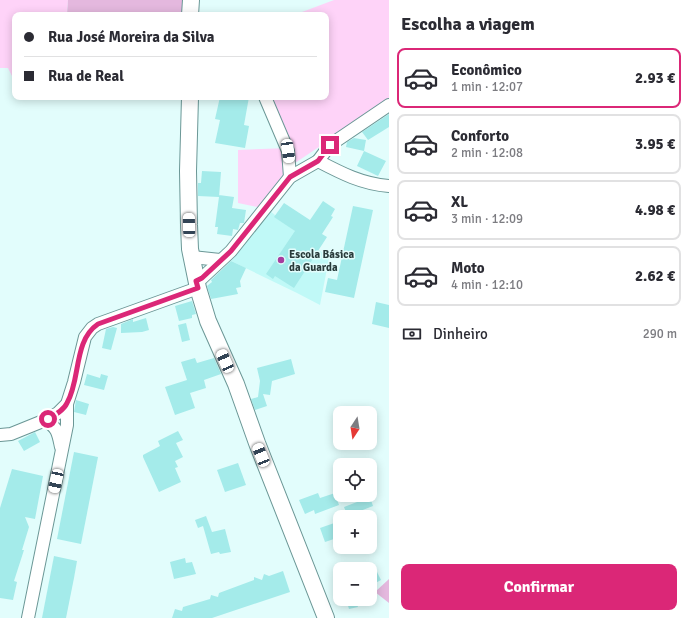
<!DOCTYPE html>
<html lang="pt">
<meta charset="utf-8">
<style>
body{margin:0;font-family:Signika,sans-serif;background:#f2f2f3;color:#2b2b33;height:100vh;display:flex;flex-direction:column;font-size:15px;white-space:nowrap}
*{box-sizing:border-box;margin:0}
p{font-size:13px;color:#7c7c81}
.icon{flex:none;width:22px;height:22px;fill:none;stroke:currentColor;stroke-width:2;stroke-linecap:round;stroke-linejoin:round}
.map{position:relative;flex:1;overflow:hidden}
.side{display:flex;flex-direction:column;background:#fff;width:300px}
.side>*{flex:none}
.top-card{position:absolute;left:12px;top:12px;width:317px;height:88px;border-radius:8px;box-shadow:0 2px 10px #0003;display:grid;align-content:center;height:88px;padding:0 12px;background:#fff}
.needle{width:26px;rotate:192deg}
.controls{position:absolute;left:333px;top:406px;display:grid;gap:8px}
.controls a{display:grid;place-items:center;width:44px;height:44px;border-radius:8px;background:#fff;box-shadow:0 2px 10px #0003;font-size:20px}
.end{position:absolute;width:18px;height:18px;margin:-9px;border:5px solid #db2777;background:#fff;box-shadow:0 0 0 2px #fff}
.from{border-radius:50%}
.car{position:absolute;width:12px;height:24px;margin:-12px -6px;border-radius:5px;box-shadow:0 0 3px 1px #0007;background:linear-gradient(#fff 24%,#345 0 40%,#fff 0 76%,#345 0 86%,#fff 0)}
.top-card b{display:flex;align-items:center;gap:14px;height:38px;font-size:15px}
.top-card b+b{border-top:1px solid #e1e1e2}
.top-card i{width:10px;height:10px;background:#2b2b33}
ul{padding:0;list-style:none}
li{display:flex;align-items:center;gap:12px;height:60px;margin:0 8px 6px;padding:0 4px;border:2px solid #e1e1e2;border-radius:8px}
li div{flex:1}
li b{display:block;font-size:15px}
li em{font-style:normal;font-weight:700}
li.active{border-color:#db2777}
li>.icon{width:36px;height:36px;stroke-width:1.5}
h2{padding:0 12px;font-size:18px;line-height:48px}
.pay{display:flex;align-items:center;gap:10px;height:44px;padding:0 12px;font-size:15px}
.pay p{margin-inline-start:auto}
.action{display:flex;gap:8px;margin-top:auto;padding:8px 12px}
.action a{flex:1;height:46px;border-radius:8px;background:#db2777;color:#fff;font-size:16px;font-weight:700;line-height:46px;text-align:center}
main{display:flex;flex:1;min-height:0}
.map>svg:first-child{display:block}
.built{fill:#c0f9f7}
.green{fill:#fed3f8}
.forest{fill:#e4b8de}
.building{fill:#a4ebea}
.lines{fill:none;stroke-linecap:round;stroke-linejoin:round}
.minor-casing{stroke:#6b9796;stroke-width:14}
.major-casing{stroke:#6b9796;stroke-width:18}
.minor{stroke:#fff;stroke-width:12}
.major{stroke:#fff;stroke-width:16}
.route{stroke:#db2777;stroke-width:5}
.poi-dot{fill:#a63c9e;stroke:#e2fdfc;stroke-width:1.5}
.labels{text-anchor:middle;dominant-baseline:central;stroke-width:3;stroke-linejoin:round;paint-order:stroke}
.poi-label{font-size:11px;font-weight:bold;fill:#293b3b;stroke:#e2fdfc;text-anchor:start}
</style>
<main>
<div class="map">
<svg width="389" height="618" viewBox="0 0 389 618">
<rect width="100%" height="100%" fill="#e2fdfc"/>
<path class="built" d="M 270,211 L 329,258 L 320,305 L 297,293 L 231,261 Z"/>
<g class="green">
<path d="M 0,0 L 68,0 L 67,15 L 15,15 L 15,82 L 8,68 L 0,68 Z"/>
<path d="M 334,0 L 389,0 L 389,100 L 295,163 L 262,208 L 238,203 L 238,150 L 289,148 L 271,97 L 326,97 L 326,15 L 294,15 Z"/>
</g>
<g class="forest">
<path d="M 68,0 L 184,0 L 184,15 L 67,15 Z"/>
<path d="M 389,579 L 389,603 L 375,592 Z"/>
</g>
<g class="building">
<path d="M 220,97 L 249,97 L 244,125 L 249,126 L 245,148 L 215,143 L 220,120 L 215,119 Z"/>
<path d="M 389,114 L 389,127 L 368,140 L 362,132 Z"/>
<path d="M 354,138 L 366,140 L 364,151 L 346,147 L 347,142 Z"/>
<path d="M 364,151 L 386,161 L 378,176 L 357,166 Z"/>
<path d="M 202,171 L 221,172 L 219,197 L 219,195 L 234,197 L 232,208 L 246,210 L 244,223 L 240,223 L 238,230 L 233,229 L 232,236 L 217,234 L 218,227 L 215,227 L 219,197 L 198,196 L 198,183 L 201,183 Z"/>
<path d="M 323,201 L 335,209 L 331,216 L 333,217 L 322,234 L 327,237 L 294,288 L 275,276 L 273,279 L 266,274 L 295,231 L 274,217 L 284,203 L 310,220 Z"/>
<path d="M 353,206 L 373,210 L 354,298 L 325,292 L 328,278 L 337,280 Z"/>
<path d="M 231,261 L 246,268 L 240,281 L 241,287 L 236,288 L 238,294 L 211,299 L 207,286 L 212,282 L 211,280 Z"/>
<path d="M 192,301 L 196,314 L 192,315 L 192,318 L 179,321 L 175,306 Z"/>
<path d="M 376,302 L 389,305 L 389,328 L 372,324 Z"/>
<path d="M 146,318 L 149,330 L 142,332 L 121,333 L 121,324 L 133,319 L 133,322 Z"/>
<path d="M 186,323 L 190,340 L 182,342 L 178,325 Z"/>
<path d="M 113,327 L 117,328 L 111,350 L 102,348 L 106,329 Z"/>
<path d="M 195,358 L 197,363 L 214,358 L 221,374 L 204,380 L 206,388 L 190,393 L 195,408 L 175,415 L 165,387 L 187,380 L 181,362 Z"/>
<path d="M 291,359 L 295,374 L 272,381 L 270,395 L 263,394 L 267,406 L 255,410 L 251,399 L 258,397 L 260,381 L 257,368 Z"/>
<path d="M 87,374 L 100,378 L 101,374 L 108,376 L 104,390 L 84,385 Z"/>
<path d="M 76,400 L 89,404 L 86,415 L 74,412 Z"/>
<path d="M 178,431 L 183,440 L 176,443 L 183,457 L 175,461 L 178,467 L 175,468 L 181,482 L 159,492 L 143,457 L 143,455 L 160,446 L 158,441 Z"/>
<path d="M 35,432 L 40,442 L 24,451 L 18,441 Z"/>
<path d="M 74,452 L 98,457 L 81,544 L 57,539 Z"/>
<path d="M 238,463 L 246,485 L 225,492 L 217,470 Z"/>
<path d="M 12,469 L 43,476 L 35,519 L 25,517 L 29,527 L 22,550 L 24,550 L 14,581 L 17,582 L 13,600 L 0,598 L 0,508 Z"/>
<path d="M 318,493 L 320,498 L 335,493 L 339,505 L 315,514 L 314,510 L 305,514 L 299,500 Z"/>
<path d="M 370,497 L 373,506 L 355,513 L 357,517 L 348,517 L 344,507 Z"/>
<path d="M 206,516 L 212,532 L 225,529 L 231,552 L 220,554 L 219,552 L 211,554 L 203,526 L 198,528 L 195,520 Z"/>
<path d="M 340,521 L 340,537 L 325,542 L 320,528 Z"/>
<path d="M 54,556 L 77,561 L 74,578 L 66,618 L 42,618 Z"/>
<path d="M 185,558 L 186,563 L 192,562 L 196,574 L 174,579 L 170,562 Z"/>
<path d="M 376,570 L 381,580 L 370,586 L 370,573 Z"/>
<path d="M 283,571 L 290,592 L 212,618 L 172,618 L 175,609 L 182,611 L 183,607 L 210,599 L 211,595 L 218,597 L 219,593 L 254,580 L 254,577 L 262,580 L 264,574 L 269,576 Z"/>
<path d="M 346,599 L 355,599 L 358,607 L 349,609 Z"/>
</g>
<g class="lines">
<defs>
<g id="minor">
<path d="M 265,97 L 288,151 L 290,177"/>
<path d="M 318,161 C 341,173 362,184 389,186"/>
<path d="M 192,257 L 220,260"/>
<path d="M 196,281 L 202,278 L 231,251 L 290,177 L 318,161 L 330,145 L 389,105"/>
<path d="M 45,420 C 58,428 58,433 61,447"/>
<path d="M 0,435 L 11,434 L 48,419 L 58,413 L 67,404 L 74,382 L 85,337 L 92,328 L 98,324 L 198,288"/>
<path d="M 28,618 L 67,425 L 67,404"/>
</g>
<g id="major">
<path d="M 190,15 L 191,0"/>
<path d="M 190,97 L 188,171 L 189,225 L 190,249 L 198,288 L 208,321 L 236,384 L 257,443 L 326,618"/>
</g>
</defs>
<use href="#minor" class="minor-casing"/>
<use href="#major" class="major-casing"/>
<use href="#minor" class="minor"/>
<use href="#major" class="major"/>
</g>
<g class="lines">
<path class="route" d="M 48,419 C 55,415 64,410 67,403 C 81,379 73,341 98,324 L 198,288 L 196,281 L 202,278 L 231,251 L 290,177 L 318,161 L 330,145"/>
</g>
<circle class="poi-dot" cx="281" cy="260" r="4"/>
<g class="labels">
<g class="poi-label">
<text x="289" y="254">Escola Básica<tspan x="289" dy="13">da Guarda</tspan></text>
</g>
</g>
</svg>
<div class="controls">
<a><svg class="needle" viewBox="-14 -14 28 28"><path d="M0-13l5 13h-10z" fill="#e53935"/><path d="M0 13l5-13h-10z" fill="#7c7c81"/></svg></a>
<a><svg class="icon" aria-label="locate" viewBox="0 0 24 24"><circle cx="12" cy="12" r="6"/><path d="M12 2v4M12 18v4M2 12h4M18 12h4"/></svg></a>
<a>+</a>
<a>−</a>
</div>
<i class="end from" style="left:48px;top:419px"></i>
<i class="end" style="left:330px;top:145px"></i>
<i class="car" style="left:288px;top:151px;rotate:172deg"></i>
<i class="car" style="left:189px;top:225px;rotate:359deg"></i>
<i class="car" style="left:225px;top:361px;rotate:336deg"></i>
<i class="car" style="left:261px;top:455px;rotate:338deg"></i>
<i class="car" style="left:56px;top:481px;rotate:192deg"></i>
<div class="top-card">
<b><i class="from"></i>Rua José Moreira da Silva</b>
<b><i></i>Rua de Real</b>
</div>
</div>
<section class="side">
<h2>Escolha a viagem</h2>
<ul>
<li class="active"><svg class="icon" aria-label="car" viewBox="0 0 24 24"><path d="M5 17H2v-5l4-1 3-4h7l3 4 3 1v5h-3M9 17h6M6 11h13"/><circle cx="7" cy="17" r="2"/><circle cx="17" cy="17" r="2"/></svg><div><b>Econômico</b><p>1 min · 12:07</p></div><em>2.93 €</em></li>
<li><svg class="icon" aria-label="car" viewBox="0 0 24 24"><path d="M5 17H2v-5l4-1 3-4h7l3 4 3 1v5h-3M9 17h6M6 11h13"/><circle cx="7" cy="17" r="2"/><circle cx="17" cy="17" r="2"/></svg><div><b>Conforto</b><p>2 min · 12:08</p></div><em>3.95 €</em></li>
<li><svg class="icon" aria-label="car" viewBox="0 0 24 24"><path d="M5 17H2v-5l4-1 3-4h7l3 4 3 1v5h-3M9 17h6M6 11h13"/><circle cx="7" cy="17" r="2"/><circle cx="17" cy="17" r="2"/></svg><div><b>XL</b><p>3 min · 12:09</p></div><em>4.98 €</em></li>
<li><svg class="icon" aria-label="car" viewBox="0 0 24 24"><path d="M5 17H2v-5l4-1 3-4h7l3 4 3 1v5h-3M9 17h6M6 11h13"/><circle cx="7" cy="17" r="2"/><circle cx="17" cy="17" r="2"/></svg><div><b>Moto</b><p>4 min · 12:10</p></div><em>2.62 €</em></li>
</ul>
<div class="pay"><svg class="icon" aria-label="cash" viewBox="0 0 24 24"><path d="M3 7h18v10H3z"/><circle cx="12" cy="12" r="2"/></svg>Dinheiro<p>290 m</p></div>
<div class="action"><a>Confirmar</a></div>
</section>
</main>
